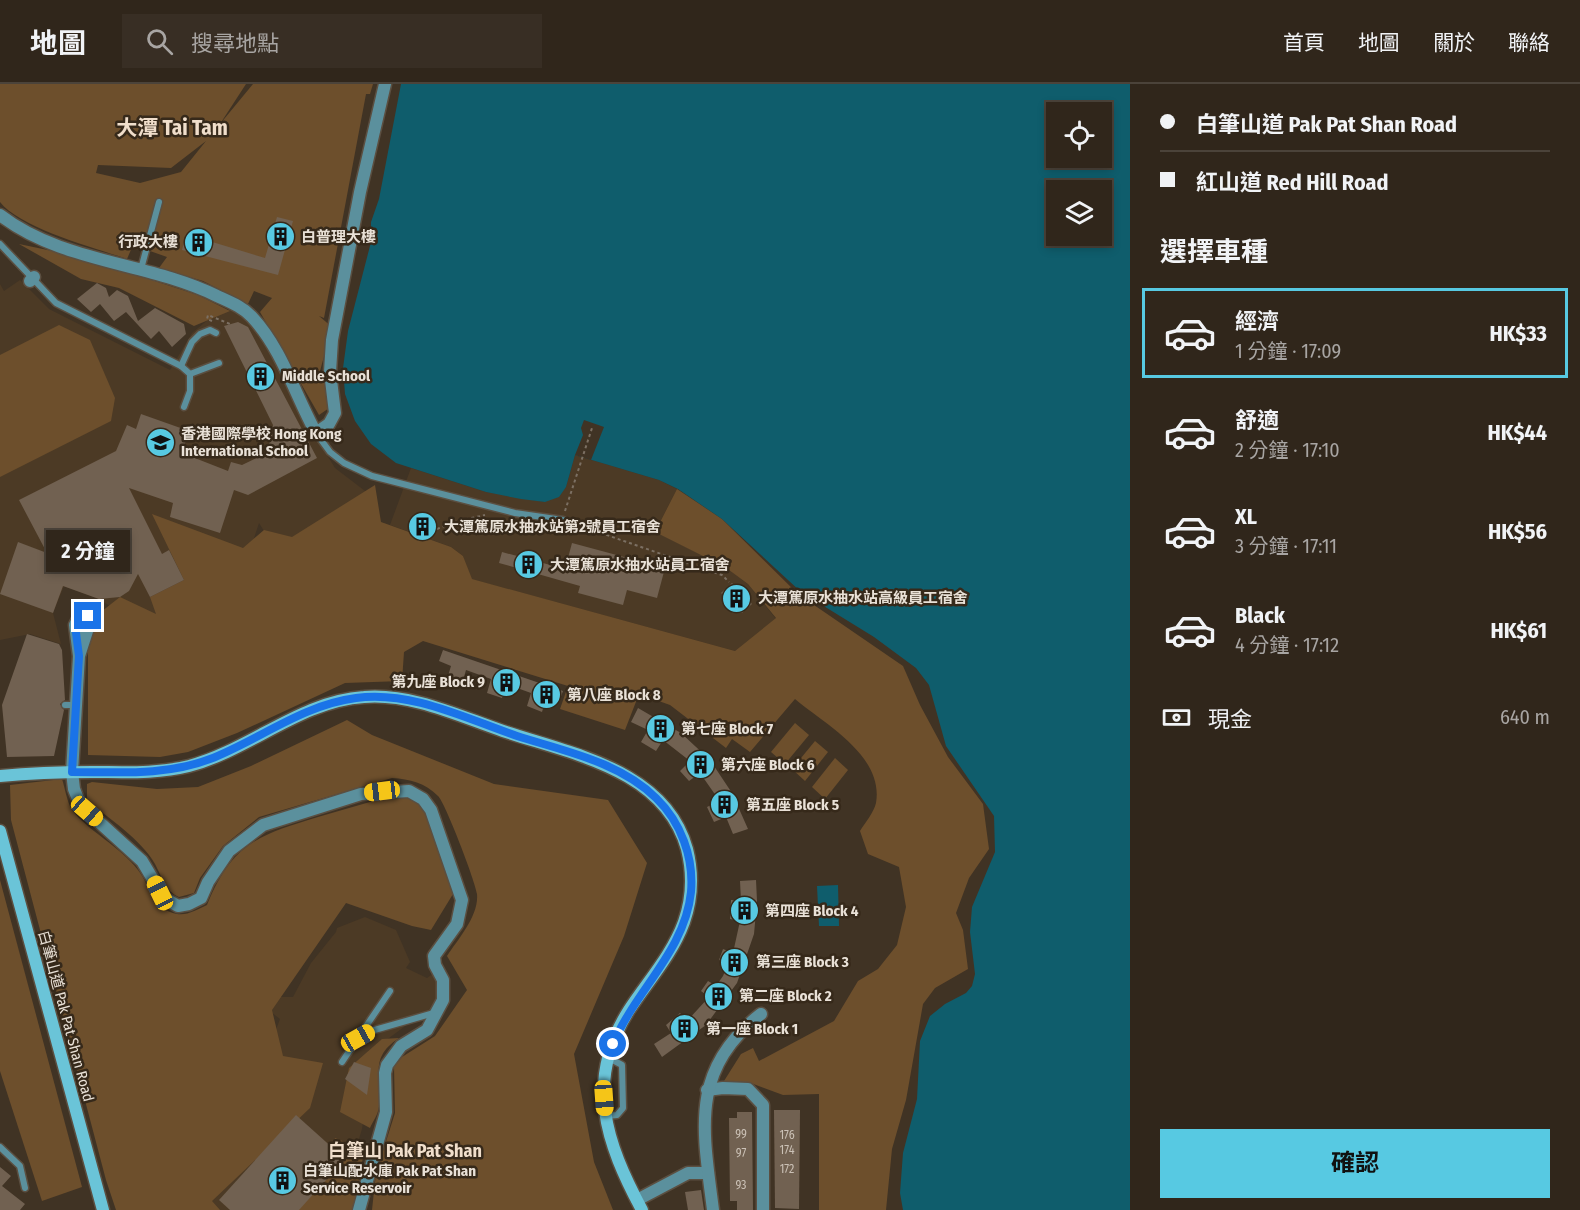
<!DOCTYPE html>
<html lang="zh-TW">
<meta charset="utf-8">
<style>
body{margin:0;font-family:"Fira Sans Condensed","Noto Sans TC",sans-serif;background:#382e24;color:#f1f3f6;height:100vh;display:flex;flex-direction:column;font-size:22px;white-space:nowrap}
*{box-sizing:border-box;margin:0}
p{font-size:20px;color:#a8a5a3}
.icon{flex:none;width:33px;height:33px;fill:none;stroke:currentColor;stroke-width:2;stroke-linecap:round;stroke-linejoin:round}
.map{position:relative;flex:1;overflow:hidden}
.drawer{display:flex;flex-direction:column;background:#30261b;width:450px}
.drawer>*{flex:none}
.top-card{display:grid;align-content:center;height:132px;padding:0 30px;background:#30261b}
.controls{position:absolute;left:1046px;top:18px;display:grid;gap:12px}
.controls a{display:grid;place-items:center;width:66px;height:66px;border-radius:0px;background:#30261b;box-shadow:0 3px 9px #0003,0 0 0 2px #4b433a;font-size:30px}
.end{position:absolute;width:27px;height:27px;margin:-14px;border:8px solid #1a73e8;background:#fff;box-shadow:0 0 0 3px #fff}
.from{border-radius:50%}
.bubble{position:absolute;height:42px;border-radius:0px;background:#30261b;box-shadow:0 3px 9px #0003,0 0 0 2px #4b433a;font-size:20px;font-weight:700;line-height:42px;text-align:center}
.car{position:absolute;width:18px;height:36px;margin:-18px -9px;border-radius:8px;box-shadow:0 0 4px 2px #0007;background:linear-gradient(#f5c518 24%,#345 0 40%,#f5c518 0 76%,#345 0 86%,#f5c518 0)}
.top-card b{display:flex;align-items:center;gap:21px;height:57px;font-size:22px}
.top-card b+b{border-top:2px solid #4b433a}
.top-card i{width:15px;height:15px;background:#f1f3f6}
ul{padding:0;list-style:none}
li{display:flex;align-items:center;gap:18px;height:90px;margin:0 12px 9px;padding:0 18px;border:3px solid transparent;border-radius:0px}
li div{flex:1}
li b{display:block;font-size:22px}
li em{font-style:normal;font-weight:700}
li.selected{border-color:#57c9e2}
li>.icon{width:54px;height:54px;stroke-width:1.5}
h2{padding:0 30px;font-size:27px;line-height:72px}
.pay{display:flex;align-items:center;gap:15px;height:66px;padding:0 30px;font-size:22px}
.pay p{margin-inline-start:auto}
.action{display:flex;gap:12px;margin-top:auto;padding:12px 30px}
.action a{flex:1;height:69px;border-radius:0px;background:#57c9e2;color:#111;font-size:24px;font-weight:700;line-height:69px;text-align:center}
header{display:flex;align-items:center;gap:36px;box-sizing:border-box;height:84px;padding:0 30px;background:#30261b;border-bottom:2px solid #4b433a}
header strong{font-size:28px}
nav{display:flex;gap:33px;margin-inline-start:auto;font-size:21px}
.search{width:420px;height:54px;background:#382e24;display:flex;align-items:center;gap:15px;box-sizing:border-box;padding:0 21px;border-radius:0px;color:#a8a5a3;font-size:22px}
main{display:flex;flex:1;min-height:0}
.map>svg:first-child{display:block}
.built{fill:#4c3a25}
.green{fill:#6d4f2c;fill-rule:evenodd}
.water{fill:#0f5d6c;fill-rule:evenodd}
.pier{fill:#403324}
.building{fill:#716151}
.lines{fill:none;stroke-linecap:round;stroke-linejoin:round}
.lane-casing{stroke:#5b4f41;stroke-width:9}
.street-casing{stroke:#5b4f41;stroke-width:15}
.secondary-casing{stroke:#5b4f41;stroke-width:15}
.path{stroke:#7c7063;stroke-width:2;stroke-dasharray:3 3;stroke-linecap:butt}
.lane{stroke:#5b909d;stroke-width:6}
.street{stroke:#5b909d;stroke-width:12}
.secondary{stroke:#6ac4d8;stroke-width:12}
.route{stroke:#1a73e8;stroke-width:8}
.labels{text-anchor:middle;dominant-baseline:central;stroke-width:5;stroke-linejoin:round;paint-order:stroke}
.number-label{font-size:12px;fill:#cbc1b6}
.poi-label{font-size:15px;font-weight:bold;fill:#e9e1d7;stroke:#36291a;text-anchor:start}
.street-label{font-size:15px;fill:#e9e1d7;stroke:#36291a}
.quarter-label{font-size:18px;font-weight:bold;fill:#f0decb;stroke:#36291a}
.district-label{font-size:21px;font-weight:bold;fill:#f0decb;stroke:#36291a}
</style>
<header>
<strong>地圖</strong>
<div class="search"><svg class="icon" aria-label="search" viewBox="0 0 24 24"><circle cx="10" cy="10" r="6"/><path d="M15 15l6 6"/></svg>搜尋地點</div>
<nav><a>首頁</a><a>地圖</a><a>關於</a><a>聯絡</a></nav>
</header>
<main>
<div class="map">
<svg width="1130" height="1126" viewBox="0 0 1130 1126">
<rect width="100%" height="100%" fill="#403324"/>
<g class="built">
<path d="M 20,196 L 49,225 L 170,286 L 192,249 L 209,235 L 234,223 L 263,252 L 305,335 L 335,384 L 369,410 L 278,469 L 259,439 L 244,484 L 157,537 L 130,535 L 99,515 L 64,502 L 53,529 L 61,560 L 30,550 L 0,556 L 0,200 L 4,207 Z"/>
<path d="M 575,371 L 659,396 L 677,405 L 655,448 L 725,482 L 748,500 L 776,535 L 735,567 L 471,495 L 463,472 L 451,463 L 390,441 L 411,384 L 486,408 L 545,418 L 566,403 Z"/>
<path d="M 365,833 L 396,846 L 410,878 L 406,884 L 427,894 L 434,889 L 438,896 L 437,916 L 424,936 L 412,937 L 385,957 L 371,984 L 354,979 L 345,995 L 367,1011 L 362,1045 L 351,1082 L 351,1126 L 208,1126 L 280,935 L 267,925 L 276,913 L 293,913 L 311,879 L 336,848 L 337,844 Z"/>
</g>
<g class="green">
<path d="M 0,0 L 246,0 L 220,40 L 253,0 L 373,0 L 370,10 L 366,10 L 324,234 L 319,232 L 332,243 L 320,287 L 332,322 L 319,331 L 260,228 L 272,214 L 254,207 L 248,220 L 203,197 L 159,184 L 167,173 L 133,161 L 127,175 C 95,164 20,144 0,118 ZM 206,57 L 181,88 L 140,99 L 96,89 L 98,81 L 171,84 Z"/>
<path d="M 19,160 L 81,173 L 198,211 L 230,227 L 194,242 L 119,204 L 81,195 Z"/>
<path d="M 59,241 L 90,256 L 115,314 L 111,337 L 0,393 L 0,271 Z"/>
<path d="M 375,401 L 381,438 L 451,463 L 463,472 L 472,495 L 735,567 L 776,534 L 748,500 L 725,483 L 655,448 L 677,405 L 722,435 L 798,510 L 903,582 L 920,621 L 948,673 L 983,720 L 989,765 L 969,794 L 956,829 L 963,846 L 968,885 L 935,904 L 923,920 L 906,1016 L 892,1065 L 886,1126 L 819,1126 L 819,1010 L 783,1011 L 748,998 L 728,1001 L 724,997 L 741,970 L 753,964 L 759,977 L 834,937 L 858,897 L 878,885 L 897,861 L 906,823 L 899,783 L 868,770 L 860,747 C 865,739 874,728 876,719 C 884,672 826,641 795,615 L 750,668 L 732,655 L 726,664 L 670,621 L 639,610 L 625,646 L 560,625 L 568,602 L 423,557 L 404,568 L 402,597 L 345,599 L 237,649 L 188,668 L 160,673 L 88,671 L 88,538 L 120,513 L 156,530 L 150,513 L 184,496 L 152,430 L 243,464 L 264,446 L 292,453 Z"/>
<path d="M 347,636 L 372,651 L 494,700 L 608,716 L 647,779 L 624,852 L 574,970 L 594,1078 L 613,1126 L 372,1126 L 376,1089 L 395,1029 L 394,983 L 402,973 L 435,952 L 467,906 L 447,872 C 458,855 479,832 477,810 C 476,799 445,718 438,712 C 425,699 410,695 392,694 L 259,733 L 223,762 L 200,794 L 194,809 L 179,813 C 165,807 162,793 155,780 C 141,755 109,735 87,716 L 87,700 L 92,698 L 157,705 L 198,703 L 251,682 Z"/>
<path d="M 795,639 L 809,651 L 785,680 L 771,668 Z"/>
<path d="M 815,657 L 828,668 L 805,697 L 792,685 Z"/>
<path d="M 835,674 L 848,686 L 825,715 L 812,703 Z"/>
<path d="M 62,695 C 65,704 67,718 72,726 C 87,746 121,763 138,786 C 150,801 153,826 177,830 C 187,832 198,825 207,821 C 232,759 259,751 318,733 C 343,726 369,718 394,711 L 405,711 L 426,724 L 456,799 L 453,810 L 431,846 L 412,842 L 346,819 L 272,926 L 283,972 L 323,979 L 310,1024 L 212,1117 L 220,1126 L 116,1126 L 106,1096 L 11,736 L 10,701 Z"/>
<path d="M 0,796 L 82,1103 L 42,1117 L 0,987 Z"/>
<path d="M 399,954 C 364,977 387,997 378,1027 C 377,1032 372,1039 370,1044 L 340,1028 L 349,984 L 382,955 Z"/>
<path d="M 335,1054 L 365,1066 L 360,1086 L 355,1126 L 287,1126 L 330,1075 Z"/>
</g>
<g class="water">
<path d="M 401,0 L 1130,0 L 1130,1126 L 903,1126 L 900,1109 L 903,1069 L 917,1015 L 920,957 L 930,932 L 945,920 L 966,909 L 972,902 L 975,890 L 970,848 L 972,823 L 995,768 L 994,732 L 946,662 L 929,601 L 916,584 L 874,553 L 801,508 L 722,435 L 678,405 L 659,396 L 575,371 L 566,403 L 559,413 L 545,418 L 521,415 L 486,408 L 396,379 L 371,360 L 355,337 L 345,310 L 343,284 L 348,247 L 371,158 L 371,138 L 379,115 ZM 1056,28 L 1101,28 L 1101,74 L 1056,74 ZM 1056,106 L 1101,106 L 1101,152 L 1056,152 Z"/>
<path d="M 838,801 L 839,842 L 819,842 L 817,802 Z"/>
</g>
<path class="pier" d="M 584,336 L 604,343 L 591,376 L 575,371 L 583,351 L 581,344 Z"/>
<g class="building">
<path d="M 277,133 L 293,137 L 278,191 L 182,166 L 186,150 L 265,174 Z"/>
<path d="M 97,199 L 106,204 L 109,213 L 117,206 L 128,212 L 138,237 L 155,224 L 184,240 L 186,250 L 172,263 L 159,247 L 151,255 L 126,228 L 114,237 L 100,220 L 91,228 L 77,215 Z"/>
<path d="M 238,238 L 248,243 L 317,374 L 248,411 L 234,406 L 220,449 L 170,433 L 173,419 L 129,404 L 162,470 L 169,466 L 184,496 L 150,513 L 138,490 L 129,507 L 120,513 L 99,515 L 63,502 L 53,529 L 0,510 L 18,458 L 47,469 L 19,416 L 116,367 L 127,341 L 136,345 L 141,330 L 189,347 L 182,369 L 228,387 L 231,378 L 242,381 L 267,369 L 273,341 L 224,242 Z"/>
<path d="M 416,435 L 435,442 L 431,452 L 412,445 Z"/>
<path d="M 572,459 L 665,484 L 657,514 L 627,506 L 623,521 L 578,509 L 580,502 L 499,479 L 502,468 L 565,485 Z"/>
<path d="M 732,499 L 752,520 L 742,529 L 721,509 Z"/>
<path d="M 27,550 L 59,560 L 62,566 L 65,616 L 60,620 L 64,626 L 54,672 L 7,673 L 2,621 Z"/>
<path d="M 443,566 L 563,607 L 559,618 L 546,614 L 542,628 L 527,622 L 531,609 L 506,600 L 502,614 L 487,609 L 491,595 L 466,586 L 462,600 L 447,595 L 451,582 L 439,577 Z"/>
<path d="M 638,624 L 681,649 L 710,676 L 732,709 L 748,745 L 733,750 L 726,733 L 714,738 L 707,723 L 719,717 L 714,709 L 700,689 L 689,697 L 680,687 L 690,677 L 663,656 L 656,667 L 641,658 L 648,646 L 631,638 Z"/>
<path d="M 756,796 L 757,817 L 754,850 L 737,899 L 706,941 L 662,973 L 654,960 L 671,949 L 666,941 L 680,929 L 687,937 L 709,913 L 701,907 L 708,897 L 716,902 L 723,892 L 728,880 L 719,876 L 723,865 L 733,869 L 740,837 L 730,835 L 731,816 L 741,817 L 740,797 Z"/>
<path d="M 354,978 L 371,984 L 367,1011 L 345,995 Z"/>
<path d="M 774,1026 L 800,1026 L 799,1125 L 775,1124 Z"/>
<path d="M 737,1028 L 752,1028 L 753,1126 L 737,1126 L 737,1117 L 730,1117 L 729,1034 L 737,1034 Z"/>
<path d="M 296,1031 L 345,1075 L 299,1126 L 230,1126 L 219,1116 Z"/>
<path d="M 0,1083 L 11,1092 L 2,1102 L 25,1120 L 20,1126 L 0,1126 Z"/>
<path d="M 701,1106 L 704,1126 L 688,1126 L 685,1108 Z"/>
</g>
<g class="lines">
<defs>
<g id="lane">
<path d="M 0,160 L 56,219 L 181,282 L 190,290 L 190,307 L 184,323"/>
<path d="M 141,185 L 159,118"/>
<path d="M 181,282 L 192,258 L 200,250 L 210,246 L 216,249"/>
<path d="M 190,290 L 219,279"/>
<path d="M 316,349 L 330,368 L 344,379 L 372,392 L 515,429 L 563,436 L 589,445"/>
<path d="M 65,621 L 76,621"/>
<path d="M 360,951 L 390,907"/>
<path d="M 342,978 L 358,954 L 371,947 L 434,929"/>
<path d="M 606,1032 L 617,1031 L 623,1024 L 622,981 L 609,974"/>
<path d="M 0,1063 L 20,1082 L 25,1104"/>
</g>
<g id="street">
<path d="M 0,131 C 62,179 148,178 217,212 C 230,218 243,223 252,233 C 282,265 295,311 316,349 L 329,340 L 335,329 L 330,288 L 332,256 L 360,108 L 385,0"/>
<path d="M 30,197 L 34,193"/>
<path d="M 79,572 L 90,538 L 83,530 L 80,531 L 75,541 L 79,572 L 72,688 L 74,705 L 80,720 L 87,727 L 142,777 L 164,814 L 178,822 L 189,820 L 201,814 L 208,798 L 229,767 L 263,741 L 361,710 L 409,707 L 423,715 L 431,726 L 462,816 L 457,840 L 434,872 L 435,881 L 443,896 L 443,916 L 427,946 L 401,962 L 387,981 L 385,989 L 386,1028 L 359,1126"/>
<path d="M 707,1006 L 723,1004 L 748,1005 L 763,1021 L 763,1126"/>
<path d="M 637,1116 L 688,1089 L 708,1089"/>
<path d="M 713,1126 C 703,1046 689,986 761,930"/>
</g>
<g id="secondary">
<path d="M 0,692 C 31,689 61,688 92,688 C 124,688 157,690 189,682 C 250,666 300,617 364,613 C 411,609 459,632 503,647 C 571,670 665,685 687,765 C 693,789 692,815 684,838 C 672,871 648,897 629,926 C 584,997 606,1059 642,1126"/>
<path d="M 0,747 L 103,1126"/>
</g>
</defs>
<use href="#lane" class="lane-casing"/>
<use href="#street" class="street-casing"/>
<use href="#secondary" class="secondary-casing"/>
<g class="path">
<path d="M 212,237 L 207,235 L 208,231 L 230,240"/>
<path d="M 565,427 L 592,344"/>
<path d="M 437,445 L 458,437 L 485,431"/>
<path d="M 595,447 L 722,491 L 729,498"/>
</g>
<use href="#lane" class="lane"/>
<use href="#street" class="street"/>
<use href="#secondary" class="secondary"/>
</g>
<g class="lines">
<path class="route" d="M 88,532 L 80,531 L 75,541 L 79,572 L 72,688 C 118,688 166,692 210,675 C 259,656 302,621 356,614 C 410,606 467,635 517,652 C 564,667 620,678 656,714 C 681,738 694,774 691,808 C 685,867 635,907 613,960"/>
</g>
<defs>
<symbol id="building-disc" viewBox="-11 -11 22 22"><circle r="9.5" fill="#57c9e2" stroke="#36291a"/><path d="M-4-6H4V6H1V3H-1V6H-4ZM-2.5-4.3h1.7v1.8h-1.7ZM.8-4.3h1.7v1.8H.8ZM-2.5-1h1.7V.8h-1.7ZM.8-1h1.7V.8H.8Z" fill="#111"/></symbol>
<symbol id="school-disc" viewBox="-11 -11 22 22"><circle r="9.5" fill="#57c9e2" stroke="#36291a"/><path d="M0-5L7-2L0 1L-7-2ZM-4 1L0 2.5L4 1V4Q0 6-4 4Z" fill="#111"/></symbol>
</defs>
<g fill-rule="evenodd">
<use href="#building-disc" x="264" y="136" width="33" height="33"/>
<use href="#building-disc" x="182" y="142" width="33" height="33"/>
<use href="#building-disc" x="244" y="276" width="33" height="33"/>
<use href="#school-disc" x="144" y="342" width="33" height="33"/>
<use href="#building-disc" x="406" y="426" width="33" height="33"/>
<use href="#building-disc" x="512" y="464" width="33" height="33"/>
<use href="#building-disc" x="720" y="498" width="33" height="33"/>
<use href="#building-disc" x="490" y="582" width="33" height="33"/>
<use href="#building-disc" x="530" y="594" width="33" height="33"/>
<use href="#building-disc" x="644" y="628" width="33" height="33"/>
<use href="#building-disc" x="684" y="664" width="33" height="33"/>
<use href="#building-disc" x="708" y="704" width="33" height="33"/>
<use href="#building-disc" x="728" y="810" width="33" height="33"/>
<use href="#building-disc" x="718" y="862" width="33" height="33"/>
<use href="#building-disc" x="702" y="896" width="33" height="33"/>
<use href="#building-disc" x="668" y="928" width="33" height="33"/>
<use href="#building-disc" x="266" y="1080" width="33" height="33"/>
</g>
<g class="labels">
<g class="number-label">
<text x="741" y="1050">99</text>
<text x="787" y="1051">176</text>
<text x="787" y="1066">174</text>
<text x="741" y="1069">97</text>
<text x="787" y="1085">172</text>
<text x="741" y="1101">93</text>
</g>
<g class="poi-label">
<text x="301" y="153">白普理大樓</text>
<text x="178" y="158" text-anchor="end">行政大樓</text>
<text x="282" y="292">Middle School</text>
<text x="181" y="350">香港國際學校 Hong Kong<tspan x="181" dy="17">International School</tspan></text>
<text x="444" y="443">大潭篤原水抽水站第2號員工宿舍</text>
<text x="550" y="481">大潭篤原水抽水站員工宿舍</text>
<text x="758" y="514">大潭篤原水抽水站高級員工宿舍</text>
<text x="485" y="598" text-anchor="end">第九座 Block 9</text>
<text x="567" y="611">第八座 Block 8</text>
<text x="681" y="645">第七座 Block 7</text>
<text x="721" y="681">第六座 Block 6</text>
<text x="746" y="721">第五座 Block 5</text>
<text x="765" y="827">第四座 Block 4</text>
<text x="756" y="878">第三座 Block 3</text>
<text x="739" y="912">第二座 Block 2</text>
<text x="706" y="945">第一座 Block 1</text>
<text x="303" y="1087">白筆山配水庫 Pak Pat Shan<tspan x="303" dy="17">Service Reservoir</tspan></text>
</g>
<g class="street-label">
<text transform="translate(66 932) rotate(75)">白筆山道 Pak Pat Shan Road</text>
</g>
<g class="quarter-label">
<text x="405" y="1067">白筆山 Pak Pat Shan</text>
</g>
<g class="district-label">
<text x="172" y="44">大潭 Tai Tam</text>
</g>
</g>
</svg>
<div class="controls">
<a><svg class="icon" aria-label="locate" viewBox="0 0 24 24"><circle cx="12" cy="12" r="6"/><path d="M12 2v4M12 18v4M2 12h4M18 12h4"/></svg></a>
<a><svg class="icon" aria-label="layers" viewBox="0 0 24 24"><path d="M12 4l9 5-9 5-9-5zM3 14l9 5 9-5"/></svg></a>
</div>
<i class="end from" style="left:613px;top:960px"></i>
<i class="end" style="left:88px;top:532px"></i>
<div class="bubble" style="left:46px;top:446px;width:84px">2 分鐘</div>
<i class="car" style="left:382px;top:707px;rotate:263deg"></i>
<i class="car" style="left:87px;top:727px;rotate:131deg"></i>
<i class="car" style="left:160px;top:809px;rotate:334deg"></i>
<i class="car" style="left:358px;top:954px;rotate:61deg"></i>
<i class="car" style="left:604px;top:1014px;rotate:176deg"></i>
</div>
<section class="drawer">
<div class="top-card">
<b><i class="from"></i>白筆山道 Pak Pat Shan Road</b>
<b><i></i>紅山道 Red Hill Road</b>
</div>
<h2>選擇車種</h2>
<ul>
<li class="selected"><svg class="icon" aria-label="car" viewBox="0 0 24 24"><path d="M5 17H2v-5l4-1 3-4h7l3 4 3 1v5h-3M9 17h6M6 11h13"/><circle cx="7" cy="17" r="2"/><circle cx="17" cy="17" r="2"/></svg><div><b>經濟</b><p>1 分鐘 · 17:09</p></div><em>HK$33</em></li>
<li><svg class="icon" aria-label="car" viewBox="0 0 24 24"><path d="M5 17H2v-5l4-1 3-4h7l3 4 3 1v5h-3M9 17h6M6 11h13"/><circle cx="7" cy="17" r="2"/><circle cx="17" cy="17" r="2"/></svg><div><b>舒適</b><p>2 分鐘 · 17:10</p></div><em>HK$44</em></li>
<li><svg class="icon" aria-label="car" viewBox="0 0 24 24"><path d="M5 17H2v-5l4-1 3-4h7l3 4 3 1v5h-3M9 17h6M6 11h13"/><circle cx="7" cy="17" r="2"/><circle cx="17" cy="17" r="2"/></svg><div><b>XL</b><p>3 分鐘 · 17:11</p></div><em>HK$56</em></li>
<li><svg class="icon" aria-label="car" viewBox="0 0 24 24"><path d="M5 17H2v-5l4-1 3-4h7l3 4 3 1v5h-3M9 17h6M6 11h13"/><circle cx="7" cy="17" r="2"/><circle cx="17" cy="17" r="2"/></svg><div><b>Black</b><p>4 分鐘 · 17:12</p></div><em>HK$61</em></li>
</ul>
<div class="pay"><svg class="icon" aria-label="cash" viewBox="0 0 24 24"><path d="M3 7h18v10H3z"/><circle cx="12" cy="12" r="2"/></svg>現金<p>640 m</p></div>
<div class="action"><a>確認</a></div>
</section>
</main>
